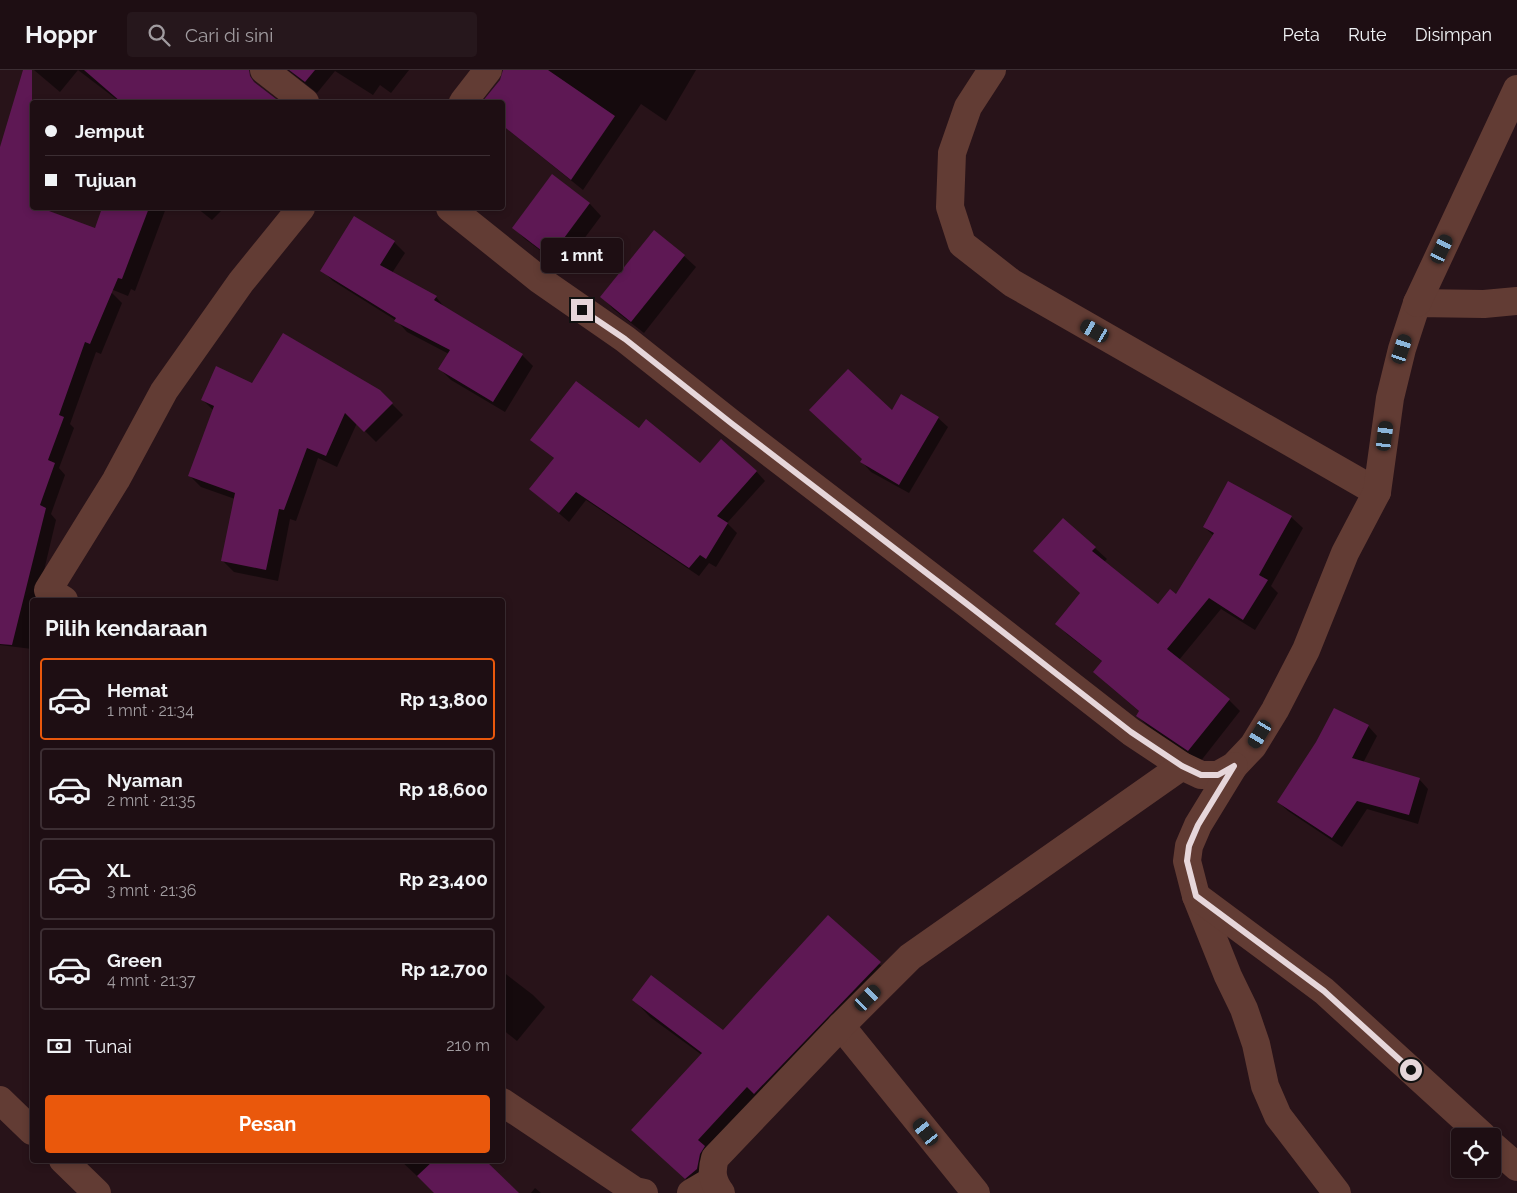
<!DOCTYPE html>
<html lang="id">
<meta charset="utf-8">
<style>
body{margin:0;font-family:Raleway,sans-serif;background:#26171c;color:#f1f3f6;height:100vh;display:flex;flex-direction:column;font-size:19px;white-space:nowrap}
*{box-sizing:border-box;margin:0}
p{font-size:16px;color:#a19ca0}
.icon{flex:none;width:28px;height:28px;fill:none;stroke:currentColor;stroke-width:2;stroke-linecap:round;stroke-linejoin:round}
.map{position:relative;flex:1;overflow:hidden}
.panel{position:absolute;left:30px;top:528px;width:475px;height:565px;display:flex;flex-direction:column;background:#1e0e13;border-radius:5px;box-shadow:0 2px 8px #0003,0 0 0 1px #3c2e33}
.panel>*{flex:none}
.top-card{position:absolute;left:30px;top:30px;width:475px;height:110px;border-radius:5px;box-shadow:0 2px 8px #0003,0 0 0 1px #3c2e33;display:grid;align-content:center;height:110px;padding:0 15px;background:#1e0e13}
.buttons{position:absolute;left:1451px;top:1058px;display:grid;gap:10px}
.buttons a{display:grid;place-items:center;width:50px;height:50px;border-radius:5px;background:#1e0e13;box-shadow:0 2px 8px #0003,0 0 0 1px #3c2e33;font-size:25px}
.end{position:absolute;width:22px;height:22px;margin:-11px;border:6px solid #e6d6da;background:#111;box-shadow:0 0 0 2px #111}
.from{border-radius:50%}
.bubble{position:absolute;height:35px;border-radius:5px;background:#1e0e13;box-shadow:0 2px 8px #0003,0 0 0 1px #3c2e33;font-size:16px;font-weight:700;line-height:35px;text-align:center}
.car{position:absolute;width:15px;height:30px;margin:-15px -8px;border-radius:6px;box-shadow:0 0 4px 1px #0007;background:linear-gradient(#222 24%,#8ab4d8 0 40%,#222 0 76%,#8ab4d8 0 86%,#222 0)}
.top-card b{display:flex;align-items:center;gap:18px;height:48px;font-size:19px}
.top-card b+b{border-top:1px solid #3c2e33}
.top-card i{width:12px;height:12px;background:#f1f3f6}
ul{padding:0;list-style:none}
li{display:flex;align-items:center;gap:15px;height:82px;margin:0 10px 8px;padding:0 5px;border:2px solid #3c2e33;border-radius:5px}
li div{flex:1}
li b{display:block;font-size:19px}
li em{font-style:normal;font-weight:700}
li.on{border-color:#ea580c}
li>.icon{width:45px;height:45px;stroke-width:1.5}
h2{padding:0 15px;font-size:22px;line-height:60px}
.pay{display:flex;align-items:center;gap:12px;height:55px;padding:0 15px;font-size:19px}
.pay p{margin-inline-start:auto}
.cta{display:flex;gap:10px;margin-top:auto;padding:10px 15px}
.cta a{flex:1;height:58px;border-radius:5px;background:#ea580c;color:#fff;font-size:20px;font-weight:700;line-height:58px;text-align:center}
header{display:flex;align-items:center;gap:30px;box-sizing:border-box;height:70px;padding:0 25px;background:#1e0e13;border-bottom:1px solid #3c2e33}
header strong{font-size:24px}
nav{display:flex;gap:28px;margin-inline-start:auto;font-size:18px}
.search{width:350px;height:45px;background:#26171c;display:flex;align-items:center;gap:12px;box-sizing:border-box;padding:0 18px;border-radius:5px;color:#a19ca0;font-size:19px}
.map>svg:first-child{display:block}
.shadow{fill:#0007}
.building{fill:#5e1854}
.lines{fill:none;stroke-linecap:round;stroke-linejoin:round}
.street{stroke:#623c34;stroke-width:28}
.route{stroke:#e6d6da;stroke-width:6}
</style>
<header>
<strong>Hoppr</strong>
<div class="search"><svg class="icon" aria-label="search" viewBox="0 0 24 24"><circle cx="10" cy="10" r="6"/><path d="M15 15l6 6"/></svg>Cari di sini</div>
<nav><a>Peta</a><a>Rute</a><a>Disimpan</a></nav>
</header>
<div class="map">
<svg width="1517" height="1123" viewBox="0 0 1517 1123">
<rect width="100%" height="100%" fill="#281319"/>
<g class="shadow">
<path d="M 34,0 L 167,0 L 254,13 L 278,32 L 120,32 L 78,0 L 60,22 Z"/>
<path d="M 288,0 L 409,0 L 391,23 L 380,15 L 373,25 L 335,1 L 317,23 Z"/>
<path d="M 504,0 L 696,0 L 666,51 L 641,34 L 583,120 L 502,55 L 502,32 L 484,32 L 501,10 Z"/>
<path d="M 8,54 L 32,61 L 32,138 L 43,138 L 42,139 L 95,159 L 104,138 L 166,138 L 135,221 L 131,219 L 128,226 L 0,174 L 0,82 Z"/>
<path d="M 553,106 L 590,134 L 601,146 L 563,197 L 525,169 L 514,158 Z"/>
<path d="M 197,138 L 224,138 L 212,150 Z"/>
<path d="M 394,172 L 405,183 L 392,203 L 436,227 L 446,239 L 522,285 L 533,296 L 505,342 L 451,310 L 440,299 L 449,284 L 407,262 L 397,251 L 333,211 L 322,200 Z"/>
<path d="M 684,186 L 696,197 L 644,263 L 613,239 L 602,227 Z"/>
<path d="M 0,213 L 112,223 L 122,233 L 101,284 L 96,282 L 70,354 L 74,358 L 59,398 L 65,405 L 51,444 L 56,450 L 37,530 L 32,530 L 32,579 L 0,575 Z"/>
<path d="M 253,314 L 379,321 L 403,345 L 376,372 L 357,353 L 337,397 L 318,388 L 296,451 L 290,449 L 278,511 L 234,502 L 223,491 L 235,429 L 201,417 L 190,406 L 213,340 L 203,330 Z"/>
<path d="M 892,342 L 938,348 L 948,357 L 909,423 L 871,402 L 862,392 Z"/>
<path d="M 639,359 L 700,395 L 756,401 L 765,411 L 727,453 L 737,463 L 716,497 L 709,493 L 699,506 L 586,430 L 569,452 L 531,419 L 555,389 L 531,370 Z"/>
<path d="M 1291,447 L 1303,458 L 1271,516 L 1278,523 L 1255,560 L 1221,539 L 1179,590 L 1229,630 L 1240,641 L 1200,692 L 1149,657 L 1137,646 L 1140,642 L 1106,613 L 1103,592 L 1068,565 L 1057,554 L 1081,524 L 1063,449 L 1107,489 L 1104,492 L 1158,535 L 1177,526 L 1214,466 L 1204,457 Z"/>
<path d="M 1368,656 L 1377,666 L 1363,693 L 1419,709 L 1428,719 L 1418,754 L 1367,739 L 1342,777 L 1288,741 L 1278,732 Z"/>
<path d="M 828,847 L 897,910 L 701,1123 L 633,1060 L 702,985 L 650,947 L 634,930 L 724,961 Z"/>
<path d="M 502,901 L 533,925 L 545,937 L 517,971 L 502,959 Z"/>
<path d="M 400,1090 L 483,1090 L 517,1123 L 435,1123 Z"/>
<path d="M 535,1118 L 541,1123 L 531,1123 Z"/>
</g>
<g class="building">
<path d="M 23,0 L 32,0 L 32,138 L 41,138 L 95,158 L 102,138 L 149,138 L 122,209 L 118,208 L 90,274 L 85,272 L 59,345 L 64,347 L 48,390 L 55,393 L 40,435 L 46,438 L 12,575 L 0,574 L 0,77 Z"/>
<path d="M 84,0 L 249,0 L 250,6 L 254,12 L 280,32 L 121,32 Z"/>
<path d="M 289,0 L 315,0 L 305,12 Z"/>
<path d="M 503,0 L 548,0 L 615,46 L 571,110 L 502,55 L 502,32 L 482,32 L 500,10 Z"/>
<path d="M 552,104 L 590,133 L 550,187 L 512,158 Z"/>
<path d="M 354,146 L 395,171 L 380,195 L 437,226 L 434,230 L 523,284 L 493,332 L 438,299 L 450,280 L 394,251 L 396,248 L 320,201 Z"/>
<path d="M 654,160 L 685,185 L 631,252 L 600,227 Z"/>
<path d="M 283,263 L 380,320 L 393,333 L 364,362 L 345,343 L 326,386 L 307,378 L 284,440 L 279,439 L 266,500 L 221,491 L 235,423 L 188,406 L 214,336 L 201,330 L 216,296 L 252,313 Z"/>
<path d="M 848,299 L 892,340 L 901,324 L 939,347 L 899,415 L 860,392 L 862,389 L 809,340 Z"/>
<path d="M 576,311 L 639,358 L 646,349 L 700,393 L 721,369 L 757,401 L 717,446 L 728,453 L 706,489 L 700,485 L 689,498 L 576,422 L 559,443 L 529,419 L 554,388 L 530,370 Z"/>
<path d="M 1228,411 L 1292,446 L 1259,505 L 1268,510 L 1243,550 L 1209,528 L 1167,579 L 1230,629 L 1188,681 L 1136,646 L 1139,641 L 1093,602 L 1102,591 L 1055,554 L 1080,523 L 1033,481 L 1063,448 L 1096,477 L 1092,481 L 1158,534 L 1170,519 L 1176,524 L 1214,463 L 1203,457 Z"/>
<path d="M 1334,638 L 1369,655 L 1352,688 L 1420,708 L 1409,745 L 1357,731 L 1332,768 L 1277,732 L 1316,672 Z"/>
<path d="M 828,845 L 881,892 L 754,1024 L 747,1017 L 698,1070 L 705,1076 L 700,1084 L 697,1099 L 685,1109 L 631,1060 L 702,983 L 632,930 L 651,905 L 723,960 Z"/>
<path d="M 434,1090 L 485,1090 L 519,1123 L 434,1123 L 417,1106 Z"/>
</g>
<g class="lines">
<g class="street">
<path d="M 264,0 L 305,32"/>
<path d="M 992,0 L 968,37 L 952,83 L 950,137 L 962,174 L 1012,213 L 1377,422"/>
<path d="M 463,32 L 488,0"/>
<path d="M 450,138 L 540,210 L 625,269 L 731,353 L 967,534 L 1131,662 L 1182,696 L 1201,705 L 1218,705 L 1234,696 L 1253,676 L 1275,640 L 1306,580 L 1345,483 L 1377,422 L 1390,328 L 1402,279 L 1417,233 L 1484,234 L 1517,231"/>
<path d="M 1417,233 L 1517,19"/>
<path d="M 64,530 L 48,520 L 116,410 L 164,321 L 241,212 L 301,138"/>
<path d="M 1234,696 L 1198,755 L 1189,776 L 1187,791 L 1196,826 L 1228,906 L 1244,939 L 1256,974 L 1265,1016 L 1278,1046 L 1337,1123"/>
<path d="M 1196,826 L 1324,921 L 1483,1066"/>
<path d="M 841,956 L 976,1123"/>
<path d="M 0,1030 L 32,1061"/>
<path d="M 502,1032 L 635,1121 L 644,1123"/>
<path d="M 1492,1075 L 1517,1097"/>
<path d="M 63,1090 L 97,1123"/>
<path d="M 691,1123 L 713,1110"/>
<path d="M 721,1123 C 712,1111 711,1102 715,1088 L 841,956 L 910,887 L 1182,696"/>
</g>
</g>
<g class="lines">
<path class="route" d="M 582,240 L 625,269 L 731,353 L 967,534 L 1131,662 L 1182,696 L 1201,705 L 1218,705 L 1234,696 L 1198,755 L 1189,776 L 1187,791 L 1196,826 L 1324,921 L 1411,1000"/>
</g>
</svg>
<div class="buttons">
<a><svg class="icon" aria-label="locate" viewBox="0 0 24 24"><circle cx="12" cy="12" r="6"/><path d="M12 2v4M12 18v4M2 12h4M18 12h4"/></svg></a>
</div>
<i class="end from" style="left:1411px;top:1000px"></i>
<i class="end" style="left:582px;top:240px"></i>
<div class="bubble" style="left:541px;top:168px;width:82px">1 mnt</div>
<i class="car" style="left:1442px;top:179px;rotate:25deg"></i>
<i class="car" style="left:1095px;top:261px;rotate:300deg"></i>
<i class="car" style="left:1402px;top:279px;rotate:18deg"></i>
<i class="car" style="left:1385px;top:366px;rotate:7deg"></i>
<i class="car" style="left:1260px;top:664px;rotate:211deg"></i>
<i class="car" style="left:868px;top:928px;rotate:45deg"></i>
<i class="car" style="left:926px;top:1062px;rotate:321deg"></i>
<div class="top-card">
<b><i class="from"></i>Jemput</b>
<b><i></i>Tujuan</b>
</div>
<section class="panel">
<h2>Pilih kendaraan</h2>
<ul>
<li class="on"><svg class="icon" aria-label="car" viewBox="0 0 24 24"><path d="M5 17H2v-5l4-1 3-4h7l3 4 3 1v5h-3M9 17h6M6 11h13"/><circle cx="7" cy="17" r="2"/><circle cx="17" cy="17" r="2"/></svg><div><b>Hemat</b><p>1 mnt · 21:34</p></div><em>Rp 13,800</em></li>
<li><svg class="icon" aria-label="car" viewBox="0 0 24 24"><path d="M5 17H2v-5l4-1 3-4h7l3 4 3 1v5h-3M9 17h6M6 11h13"/><circle cx="7" cy="17" r="2"/><circle cx="17" cy="17" r="2"/></svg><div><b>Nyaman</b><p>2 mnt · 21:35</p></div><em>Rp 18,600</em></li>
<li><svg class="icon" aria-label="car" viewBox="0 0 24 24"><path d="M5 17H2v-5l4-1 3-4h7l3 4 3 1v5h-3M9 17h6M6 11h13"/><circle cx="7" cy="17" r="2"/><circle cx="17" cy="17" r="2"/></svg><div><b>XL</b><p>3 mnt · 21:36</p></div><em>Rp 23,400</em></li>
<li><svg class="icon" aria-label="car" viewBox="0 0 24 24"><path d="M5 17H2v-5l4-1 3-4h7l3 4 3 1v5h-3M9 17h6M6 11h13"/><circle cx="7" cy="17" r="2"/><circle cx="17" cy="17" r="2"/></svg><div><b>Green</b><p>4 mnt · 21:37</p></div><em>Rp 12,700</em></li>
</ul>
<div class="pay"><svg class="icon" aria-label="cash" viewBox="0 0 24 24"><path d="M3 7h18v10H3z"/><circle cx="12" cy="12" r="2"/></svg>Tunai<p>210 m</p></div>
<div class="cta"><a>Pesan</a></div>
</section>
</div>
